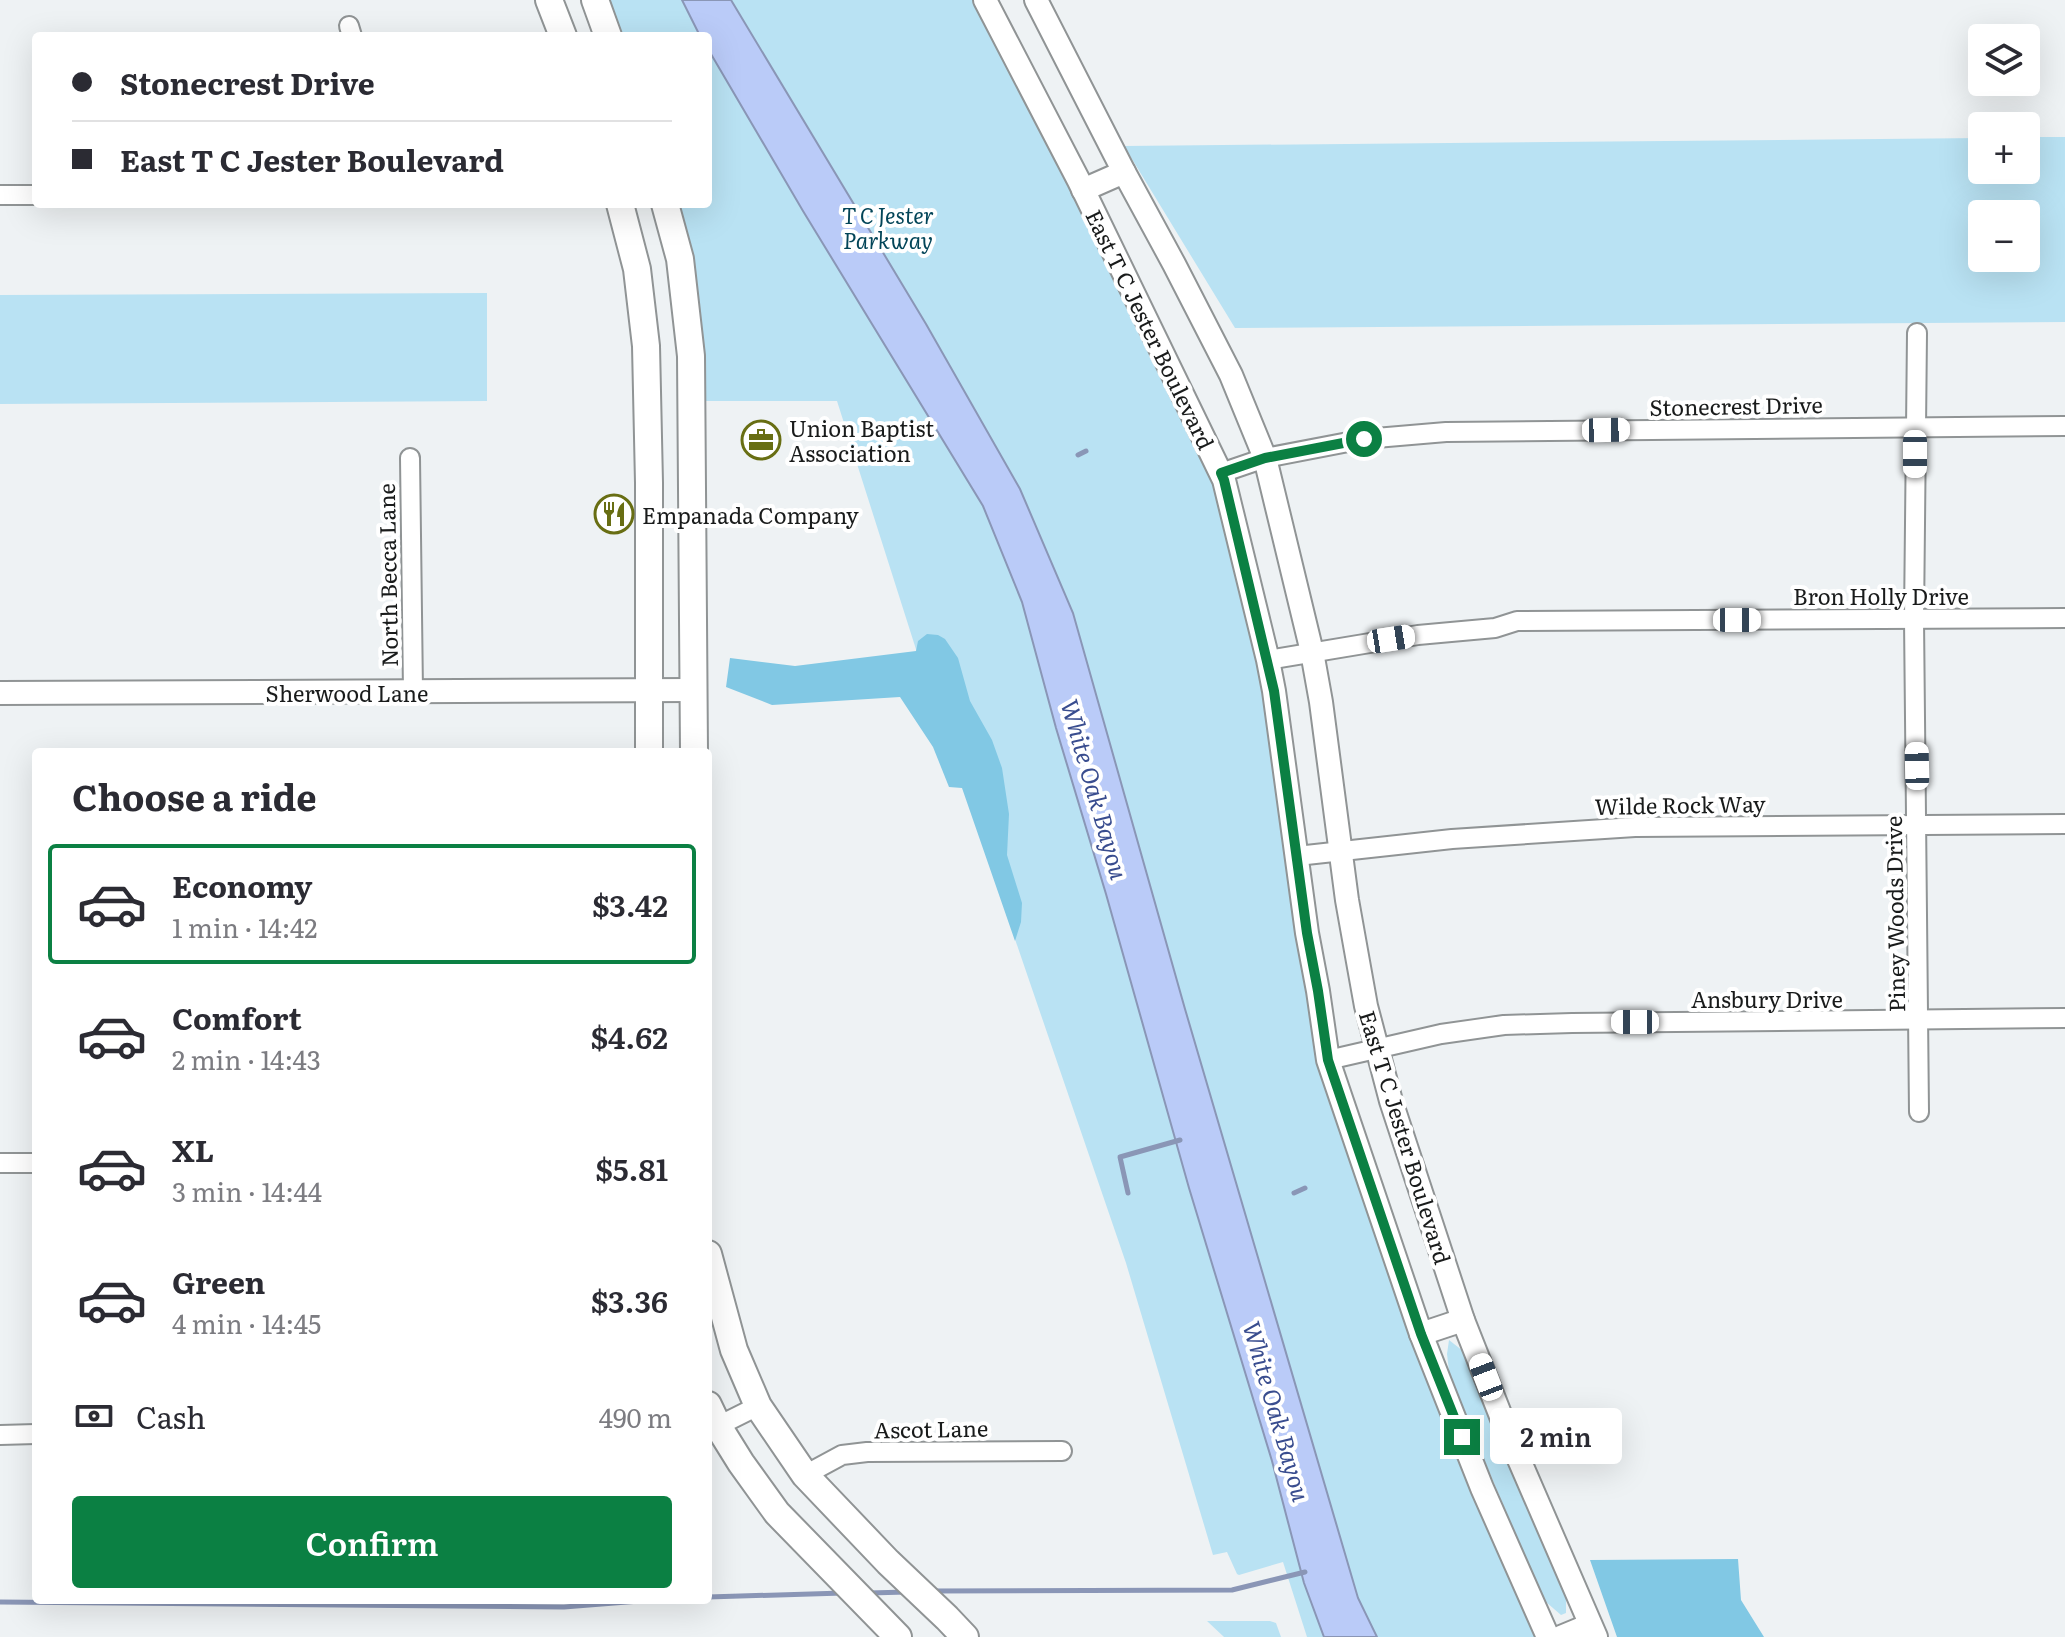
<!DOCTYPE html>
<meta charset="utf-8">
<style>
body{margin:0;font-family:Literata,serif;background:#f7f7f7;color:#2b2b33;height:100vh;display:flex;flex-direction:column;font-size:30px;white-space:nowrap}
*{box-sizing:border-box;margin:0}
p{font-size:26px;color:#7c7c81}
.icon{flex:none;width:44px;height:44px;fill:none;stroke:currentColor;stroke-width:2;stroke-linecap:round;stroke-linejoin:round}
.map{position:relative;flex:1;overflow:hidden}
.sheet{position:absolute;left:32px;top:748px;width:680px;height:856px;display:flex;flex-direction:column;background:#fff;border-radius:8px;box-shadow:0 8px 32px #0002}
.sheet>*{flex:none}
.top-card{position:absolute;left:32px;top:32px;width:680px;height:176px;border-radius:8px;box-shadow:0 8px 32px #0002;display:grid;align-content:center;height:176px;padding:0 40px;background:#fff}
.tools{position:absolute;left:1968px;top:24px;display:grid;gap:16px}
.tools a{display:grid;place-items:center;width:72px;height:72px;border-radius:8px;background:#fff;box-shadow:0 8px 32px #0002;font-size:40px}
.end{position:absolute;width:36px;height:36px;margin:-18px;border:10px solid #0b8043;background:#fff;box-shadow:0 0 0 4px #fff}
.from{border-radius:50%}
.bubble{position:absolute;height:56px;border-radius:8px;background:#fff;box-shadow:0 8px 32px #0002;font-size:26px;font-weight:600;line-height:56px;text-align:center}
.car{position:absolute;width:24px;height:48px;margin:-24px -12px;border-radius:10px;box-shadow:0 0 6px 2px #0007;background:linear-gradient(#fff 24%,#345 0 40%,#fff 0 76%,#345 0 86%,#fff 0)}
.top-card b{display:flex;align-items:center;gap:28px;height:76px;font-size:30px}
.top-card b+b{border-top:2px solid #e1e1e2}
.top-card i{width:20px;height:20px;background:#2b2b33}
ul{padding:0;list-style:none}
li{display:flex;align-items:center;gap:24px;height:120px;margin:0 16px 12px;padding:0 24px;border:4px solid transparent;border-radius:8px}
li div{flex:1}
li b{display:block;font-size:30px}
li em{font-style:normal;font-weight:600}
li.current{border-color:#0b8043}
li>.icon{width:72px;height:72px;stroke-width:1.5}
h2{padding:0 40px;font-size:36px;line-height:96px}
.pay{display:flex;align-items:center;gap:20px;height:88px;padding:0 40px;font-size:30px}
.pay p{margin-inline-start:auto}
.primary-button{display:flex;gap:16px;margin-top:auto;padding:16px 40px}
.primary-button a{flex:1;height:92px;border-radius:8px;background:#0b8043;color:#fff;font-size:32px;font-weight:600;line-height:92px;text-align:center}
.map>svg:first-child{display:block}
.green{fill:#b9e2f3;fill-rule:evenodd}
.forest{fill:#81c8e4}
.water{fill:#bacbf8;stroke:#8a96b6;stroke-width:2}
.lines{fill:none;stroke-linecap:round;stroke-linejoin:round}
.stream{stroke:#8a96b6;stroke-width:5}
.minor-casing{stroke:#909495;stroke-width:22}
.tertiary-casing{stroke:#909495;stroke-width:26}
.secondary-casing{stroke:#909495;stroke-width:30}
.minor{stroke:#fff;stroke-width:18}
.tertiary{stroke:#fff;stroke-width:22}
.secondary{stroke:#fff;stroke-width:26}
.route{stroke:#0b8043;stroke-width:10}
.labels{text-anchor:middle;dominant-baseline:central;stroke-width:8;stroke-linejoin:round;paint-order:stroke}
.park-label{font-size:22px;font-style:italic;fill:#034558;stroke:#fff}
.street-label{font-size:22px;fill:#191b1b;stroke:#fff}
.poi-label{font-size:22px;fill:#191b1b;stroke:#fff;text-anchor:start}
.water-label{font-size:24px;font-style:italic;fill:#394d8f;stroke:#fff}
</style>
<div class="map">
<svg width="2065" height="1637" viewBox="0 0 2065 1637">
<rect width="100%" height="100%" fill="#eef2f4"/>
<g class="green">
<path d="M 606,0 L 975,0 L 1207,454 L 1250,607 L 1310,987 L 1539,1637 L 1307,1637 L 1283,1562 L 1239,1575 L 1237,1574 L 1227,1552 L 1213,1555 L 1126,1263 L 921,665 L 837,401 L 701,401 L 677,204 L 708,204 L 708,36 L 619,36 Z"/>
<path d="M 2026,137 L 2065,137 L 2065,322 L 1235,328 L 1124,146 L 1982,138 L 1982,170 L 2026,170 ZM 1982,214 L 2026,214 L 2026,258 L 1982,258 Z"/>
<path d="M 487,293 L 487,401 L 0,404 L 0,295 Z"/>
<path d="M 1449,1340 L 1463,1351 L 1566,1591 L 1566,1613 L 1561,1615 L 1546,1602 L 1532,1573 L 1464,1412 L 1449,1371 L 1447,1354 Z"/>
<path d="M 1207,1621 L 1270,1621 L 1276,1623 L 1281,1637 L 1224,1637 Z"/>
</g>
<g class="forest">
<path d="M 927,634 L 938,635 L 945,639 L 958,658 L 970,701 L 992,740 L 1002,768 L 1009,814 L 1007,855 L 1022,903 L 1021,922 L 1015,941 L 962,788 L 949,787 L 933,747 L 900,697 L 772,705 L 726,687 L 730,658 L 795,666 L 916,651 L 918,641 Z"/>
<path d="M 1738,1559 L 1741,1600 L 1764,1637 L 1617,1637 L 1590,1560 Z"/>
</g>
<path class="water" d="M 682,0 L 731,0 L 926,324 L 1020,489 L 1073,613 L 1185,1009 L 1358,1598 L 1377,1637 L 1324,1637 L 1304,1583 L 1272,1461 L 1189,1188 L 1106,894 L 1056,728 L 1022,602 L 983,506 L 803,211 L 708,49 L 708,36 L 700,36 Z"/>
<g class="lines">
<g class="stream">
<path d="M 1078,455 L 1086,451"/>
<path d="M 1128,1193 L 1120,1157 L 1180,1140"/>
<path d="M 1294,1193 L 1305,1188"/>
<path d="M 933,1591 L 1232,1590 L 1305,1572"/>
<path d="M 869,1593 L 907,1592"/>
<path d="M 708,1597 L 843,1593"/>
<path d="M 0,1602 L 564,1607 L 652,1600"/>
</g>
<defs>
<g id="minor">
<path d="M 349,26 L 352,36"/>
<path d="M 0,195 L 36,195"/>
<path d="M 1917,333 L 1914,619 L 1919,1112"/>
<path d="M 410,458 L 413,691"/>
<path d="M 1221,473 L 1265,458 L 1364,439 L 1446,432 L 2065,426"/>
<path d="M 1268,660 L 1418,635 L 1495,628 L 1517,621 L 2065,618"/>
<path d="M 1297,856 L 1452,839 L 1635,827 L 2065,824"/>
<path d="M 1328,1060 L 1441,1034 L 1504,1025 L 1572,1023 L 2065,1018"/>
<path d="M 0,1163 L 36,1163"/>
<path d="M 708,1427 L 718,1426 L 758,1406"/>
<path d="M 0,1435 L 36,1434"/>
<path d="M 805,1475 L 842,1455 L 867,1452 L 1062,1451"/>
</g>
<g id="tertiary">
<path d="M 985,0 L 1079,181 L 1224,480 L 1268,660 L 1274,691 L 1307,933 L 1318,991 L 1328,1060 L 1421,1334 L 1482,1488 L 1548,1637"/>
<path d="M 1036,0 L 1124,172 L 1174,264 L 1231,375 L 1265,458 L 1312,652 L 1321,702 L 1347,900 L 1357,956 L 1366,1006 L 1391,1101 L 1463,1320 L 1508,1434 L 1596,1637"/>
<path d="M 1083,190 L 1124,172"/>
<path d="M 0,693 L 693,690"/>
<path d="M 1421,1334 L 1463,1320"/>
<path d="M 1561,1637 L 1590,1625"/>
</g>
<g id="secondary">
<path d="M 549,0 L 563,36"/>
<path d="M 595,0 L 608,36"/>
<path d="M 620,204 L 637,269 L 646,346 L 649,483 L 649,752"/>
<path d="M 665,204 L 680,259 L 691,356 L 694,752"/>
<path d="M 708,1254 L 734,1350 L 758,1406 L 805,1475 L 888,1562 L 947,1618 L 965,1637"/>
<path d="M 708,1405 L 718,1426 L 741,1463 L 777,1513 L 898,1637"/>
</g>
</defs>
<use href="#minor" class="minor-casing"/>
<use href="#tertiary" class="tertiary-casing"/>
<use href="#secondary" class="secondary-casing"/>
<use href="#minor" class="minor"/>
<use href="#tertiary" class="tertiary"/>
<use href="#secondary" class="secondary"/>
</g>
<g class="lines">
<path class="route" d="M 1364,439 L 1265,458 L 1221,473 L 1224,480 L 1274,691 L 1307,933 L 1318,991 L 1328,1060 L 1421,1334 L 1462,1437"/>
</g>
<defs>
<symbol id="office-ring" viewBox="-11 -11 22 22"><circle r="9.5" fill="#fff" stroke="#686e13" stroke-width="1.5"/><path d="M-6-3h4V-5.5h4V-3h4V5H-6ZM-1-4.5V-3h2v-1.5ZM-6 0V1H6V0Z" fill="#686e13"/></symbol>
<symbol id="restaurant-ring" viewBox="-11 -11 22 22"><circle r="9.5" fill="#fff" stroke="#686e13" stroke-width="1.5"/><path d="M-5-6h1v4h1v-4h1v4h1v-4h1v5L-1.5 .5V6h-2V.5L-5-1ZM5-6V6H3V1.5H1.5Q1.5-4 5-6Z" fill="#686e13"/></symbol>
</defs>
<g fill-rule="evenodd">
<use href="#office-ring" x="739" y="418" width="44" height="44"/>
<use href="#restaurant-ring" x="592" y="492" width="44" height="44"/>
</g>
<g class="labels">
<g class="park-label">
<text x="888" y="214">T C Jester<tspan x="888" dy="25">Parkway</tspan></text>
</g>
<g class="street-label">
<text transform="translate(1151 329) rotate(64)">East T C Jester Boulevard</text>
<text transform="translate(1736 405) rotate(-1)">Stonecrest Drive</text>
<text transform="translate(387 575) rotate(-91)">North Becca Lane</text>
<text x="1881" y="595">Bron Holly Drive</text>
<text x="347" y="692">Sherwood Lane</text>
<text transform="translate(1680 804) rotate(-1)">Wilde Rock Way</text>
<text transform="translate(1894 914) rotate(-91)">Piney Woods Drive</text>
<text x="1767" y="998">Ansbury Drive</text>
<text transform="translate(1406 1137) rotate(73)">East T C Jester Boulevard</text>
<text transform="translate(931 1428) rotate(-1)">Ascot Lane</text>
</g>
<g class="poi-label">
<text x="789" y="427">Union Baptist<tspan x="789" dy="25">Association</tspan></text>
<text x="642" y="514">Empanada Company</text>
</g>
<g class="water-label">
<text transform="translate(1096 789) rotate(74)">White Oak Bayou</text>
<text transform="translate(1278 1411) rotate(74)">White Oak Bayou</text>
</g>
</g>
</svg>
<div class="tools">
<a><svg class="icon" aria-label="layers" viewBox="0 0 24 24"><path d="M12 4l9 5-9 5-9-5zM3 14l9 5 9-5"/></svg></a>
<a>+</a>
<a>−</a>
</div>
<i class="end from" style="left:1364px;top:439px"></i>
<i class="end" style="left:1462px;top:1437px"></i>
<div class="bubble" style="left:1490px;top:1408px;width:132px">2 min</div>
<i class="car" style="left:1606px;top:430px;rotate:89deg"></i>
<i class="car" style="left:1915px;top:454px;rotate:180deg"></i>
<i class="car" style="left:1737px;top:620px;rotate:90deg"></i>
<i class="car" style="left:1391px;top:639px;rotate:81deg"></i>
<i class="car" style="left:1917px;top:766px;rotate:359deg"></i>
<i class="car" style="left:1635px;top:1022px;rotate:270deg"></i>
<i class="car" style="left:1486px;top:1377px;rotate:339deg"></i>
<div class="top-card">
<b><i class="from"></i>Stonecrest Drive</b>
<b><i></i>East T C Jester Boulevard</b>
</div>
<section class="sheet">
<h2>Choose a ride</h2>
<ul>
<li class="current"><svg class="icon" aria-label="car" viewBox="0 0 24 24"><path d="M5 17H2v-5l4-1 3-4h7l3 4 3 1v5h-3M9 17h6M6 11h13"/><circle cx="7" cy="17" r="2"/><circle cx="17" cy="17" r="2"/></svg><div><b>Economy</b><p>1 min · 14:42</p></div><em>$3.42</em></li>
<li><svg class="icon" aria-label="car" viewBox="0 0 24 24"><path d="M5 17H2v-5l4-1 3-4h7l3 4 3 1v5h-3M9 17h6M6 11h13"/><circle cx="7" cy="17" r="2"/><circle cx="17" cy="17" r="2"/></svg><div><b>Comfort</b><p>2 min · 14:43</p></div><em>$4.62</em></li>
<li><svg class="icon" aria-label="car" viewBox="0 0 24 24"><path d="M5 17H2v-5l4-1 3-4h7l3 4 3 1v5h-3M9 17h6M6 11h13"/><circle cx="7" cy="17" r="2"/><circle cx="17" cy="17" r="2"/></svg><div><b>XL</b><p>3 min · 14:44</p></div><em>$5.81</em></li>
<li><svg class="icon" aria-label="car" viewBox="0 0 24 24"><path d="M5 17H2v-5l4-1 3-4h7l3 4 3 1v5h-3M9 17h6M6 11h13"/><circle cx="7" cy="17" r="2"/><circle cx="17" cy="17" r="2"/></svg><div><b>Green</b><p>4 min · 14:45</p></div><em>$3.36</em></li>
</ul>
<div class="pay"><svg class="icon" aria-label="cash" viewBox="0 0 24 24"><path d="M3 7h18v10H3z"/><circle cx="12" cy="12" r="2"/></svg>Cash<p>490 m</p></div>
<div class="primary-button"><a>Confirm</a></div>
</section>
</div>
